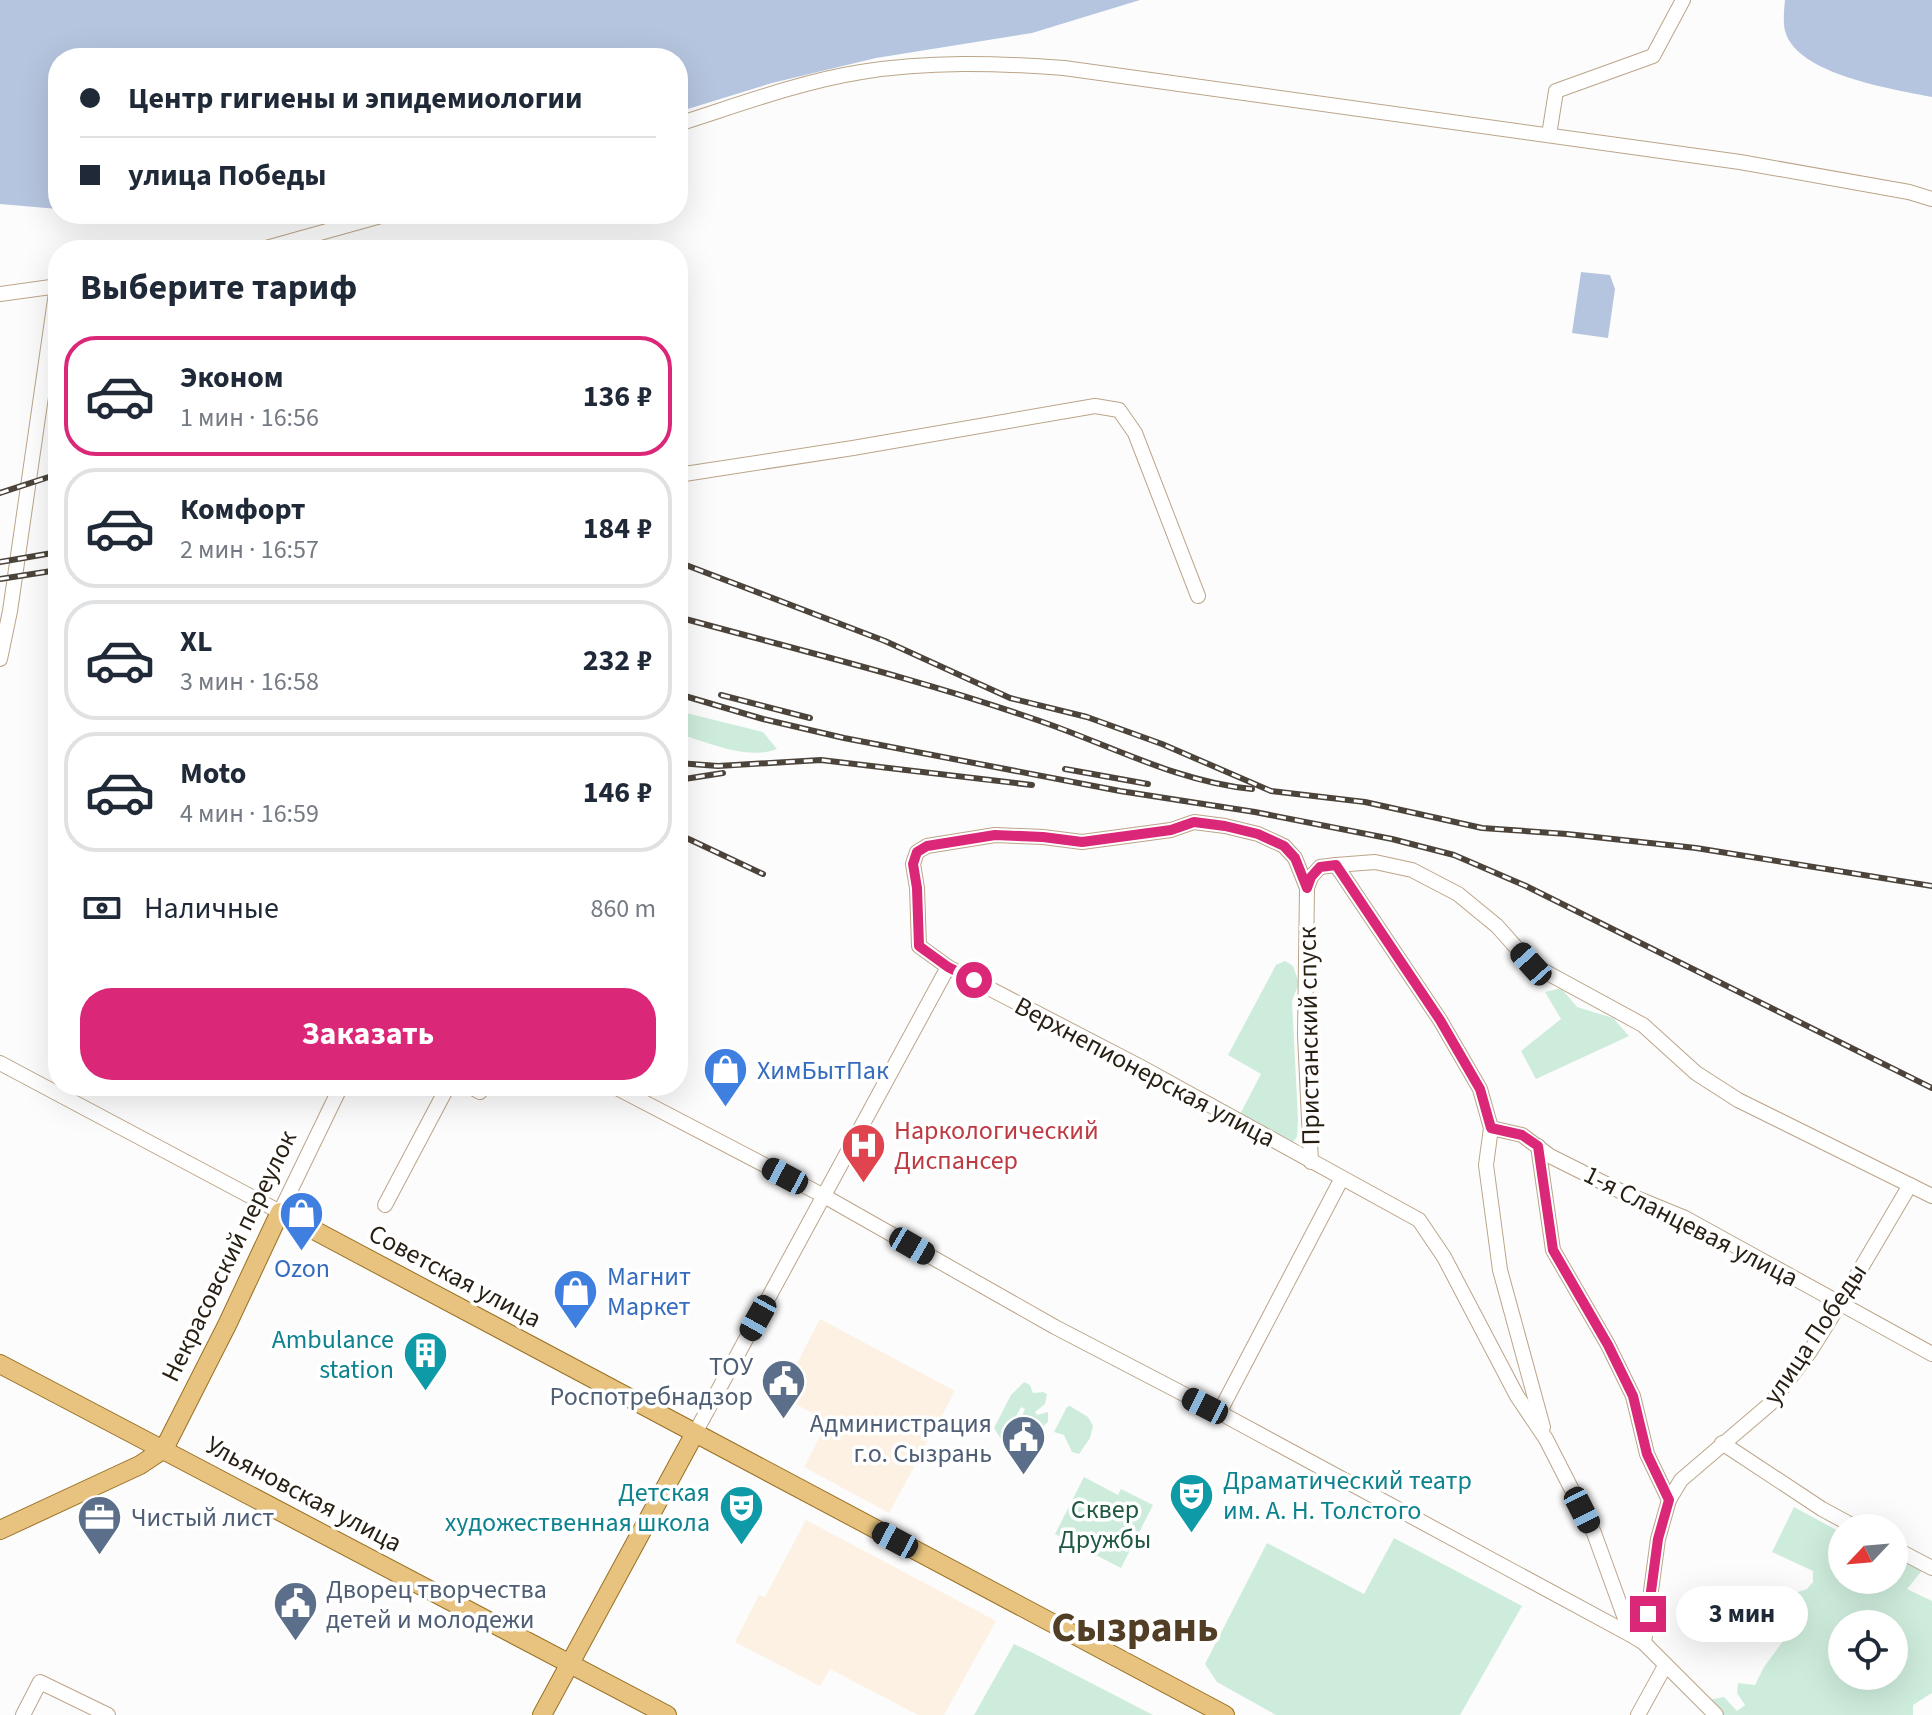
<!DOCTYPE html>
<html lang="ru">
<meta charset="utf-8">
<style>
body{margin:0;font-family:"Source Sans 3",sans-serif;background:#f6f6f7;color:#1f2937;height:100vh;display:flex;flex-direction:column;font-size:30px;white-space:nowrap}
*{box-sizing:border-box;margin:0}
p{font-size:26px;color:#747a83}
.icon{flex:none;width:44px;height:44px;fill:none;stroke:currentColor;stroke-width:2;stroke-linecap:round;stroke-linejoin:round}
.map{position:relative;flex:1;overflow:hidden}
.panel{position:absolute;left:48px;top:240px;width:640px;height:856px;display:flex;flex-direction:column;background:#fff;border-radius:32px;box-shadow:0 8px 32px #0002}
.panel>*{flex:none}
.guide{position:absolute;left:48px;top:48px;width:640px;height:176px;border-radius:32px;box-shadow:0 8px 32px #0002;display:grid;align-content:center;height:176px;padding:0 32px;background:#fff}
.needle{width:52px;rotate:244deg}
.controls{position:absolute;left:1828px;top:1514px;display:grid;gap:16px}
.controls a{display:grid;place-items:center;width:80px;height:80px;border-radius:50%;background:#fff;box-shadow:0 8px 32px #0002;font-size:40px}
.end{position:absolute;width:36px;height:36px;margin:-18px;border:10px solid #db2777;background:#fff;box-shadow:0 0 0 4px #fff}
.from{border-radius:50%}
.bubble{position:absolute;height:56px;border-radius:28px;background:#fff;box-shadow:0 8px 32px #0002;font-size:26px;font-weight:700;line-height:56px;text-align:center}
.car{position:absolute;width:24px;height:48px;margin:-24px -12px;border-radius:10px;box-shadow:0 0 6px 2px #0007;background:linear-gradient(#222 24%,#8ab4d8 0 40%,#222 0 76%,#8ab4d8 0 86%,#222 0)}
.guide b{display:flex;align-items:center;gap:28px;height:76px;font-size:30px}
.guide b+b{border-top:2px solid #e0e1e3}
.guide i{width:20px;height:20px;background:#1f2937}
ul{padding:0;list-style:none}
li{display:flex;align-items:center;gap:24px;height:120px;margin:0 16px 12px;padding:0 16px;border:4px solid #e0e1e3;border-radius:32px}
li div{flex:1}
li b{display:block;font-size:30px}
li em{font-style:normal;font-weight:700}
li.current{border-color:#db2777}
li>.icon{width:72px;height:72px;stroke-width:1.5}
h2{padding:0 32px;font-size:36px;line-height:96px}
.pay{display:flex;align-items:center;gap:20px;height:88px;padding:0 32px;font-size:30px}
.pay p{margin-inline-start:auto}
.cta{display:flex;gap:16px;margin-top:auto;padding:16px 32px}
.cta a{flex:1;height:92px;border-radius:32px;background:#db2777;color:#fff;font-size:32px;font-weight:700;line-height:92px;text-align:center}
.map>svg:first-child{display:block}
.built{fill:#fcf1e2}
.green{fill:#ceecdc;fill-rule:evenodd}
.water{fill:#b6c5df}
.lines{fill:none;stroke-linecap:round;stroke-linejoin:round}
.minor-casing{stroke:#bba589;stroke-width:16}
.major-casing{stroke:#9a7022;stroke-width:20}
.minor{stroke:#fff;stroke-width:14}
.major{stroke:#e7c37f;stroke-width:18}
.rail-casing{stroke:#4c443b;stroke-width:6}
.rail{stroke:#fff;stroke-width:3;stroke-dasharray:9;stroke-linecap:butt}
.route{stroke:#db2777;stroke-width:10}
.labels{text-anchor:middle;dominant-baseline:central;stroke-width:7;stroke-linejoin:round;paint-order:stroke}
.street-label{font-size:26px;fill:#281f14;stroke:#fff}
.shop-label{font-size:26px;fill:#366cbe;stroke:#fff;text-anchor:start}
.health-label{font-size:26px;fill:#be3a42;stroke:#fff;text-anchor:start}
.culture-label{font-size:26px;fill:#0d838f;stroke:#fff;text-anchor:end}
.service-label{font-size:26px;fill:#4e5e75;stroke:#fff;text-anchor:end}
.park-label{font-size:26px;fill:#205842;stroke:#fff}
.town-label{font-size:42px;font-weight:bold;fill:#513e25;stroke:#fff}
</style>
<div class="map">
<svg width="1932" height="1715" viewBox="0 0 1932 1715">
<rect width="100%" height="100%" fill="#fcfcfc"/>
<g class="built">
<path d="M 820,1319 L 955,1391 L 889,1513 L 804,1467 L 828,1421 L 780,1396 Z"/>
<path d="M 806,1520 L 996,1621 L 944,1715 L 918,1715 L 830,1669 L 820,1686 L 735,1642 L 759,1595 L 765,1597 Z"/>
</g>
<g class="green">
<path d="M 678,711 L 763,732 L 777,749 C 745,761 710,742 678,734 Z"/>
<path d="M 1285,961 L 1293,966 L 1299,983 L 1292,1001 L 1298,1119 L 1297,1137 L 1291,1144 L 1239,1116 L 1261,1074 L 1228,1055 L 1276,965 Z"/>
<path d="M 1561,988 L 1577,1007 L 1613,1018 L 1629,1036 L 1536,1079 L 1521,1051 L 1561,1019 L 1545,992 Z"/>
<path d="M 1024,1382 L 1030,1385 L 1033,1393 L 1043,1392 L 1047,1394 L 1045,1404 L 1035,1412 L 1037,1415 L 1048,1412 L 1048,1422 L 1040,1429 L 1030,1428 L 1021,1418 L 1025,1409 L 1021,1407 L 1012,1424 L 1015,1429 L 1021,1427 L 1026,1432 L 1018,1448 L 1007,1449 L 994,1428 L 1011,1395 Z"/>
<path d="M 1070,1406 L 1088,1417 L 1093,1426 L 1090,1438 L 1079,1454 L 1072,1452 L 1064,1435 L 1054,1432 L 1067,1407 Z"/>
<path d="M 1084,1477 L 1118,1495 L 1121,1489 L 1153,1505 L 1121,1568 L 1055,1534 Z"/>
<path d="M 1794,1507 L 1842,1533 L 1842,1580 L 1894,1580 L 1894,1548 L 1924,1568 L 1907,1589 L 1932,1601 L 1932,1693 L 1913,1705 L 1913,1715 L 1706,1715 L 1708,1700 L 1724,1697 L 1737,1711 L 1745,1705 L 1737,1693 L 1738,1683 L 1755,1685 L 1764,1667 L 1792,1629 L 1784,1616 L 1786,1596 L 1807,1589 L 1813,1582 L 1813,1571 L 1772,1552 ZM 1842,1624 L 1894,1624 L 1894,1676 L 1842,1676 Z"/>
<path d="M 1394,1538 L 1522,1606 L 1460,1715 L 1276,1715 L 1217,1682 L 1205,1664 L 1267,1543 L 1364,1594 Z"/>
<path d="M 1014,1644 L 1033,1653 L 1153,1715 L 974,1715 Z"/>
</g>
<g class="water">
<path d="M 0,0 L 1140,0 L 1032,33 L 876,58 L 772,83 L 678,112 L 678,58 L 58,58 L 58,209 L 0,204 Z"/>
<path d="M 1785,0 L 1932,0 L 1932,97 C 1893,89 1797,75 1785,31 C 1783,22 1784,9 1785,0 Z"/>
<path d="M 1581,272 L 1610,275 L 1615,289 L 1608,338 L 1572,333 Z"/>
</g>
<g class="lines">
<defs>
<g id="minor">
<path d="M 678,124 C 738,105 799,82 861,72 C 928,61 997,63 1064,68 L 1740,162 L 1909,192 L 1932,199"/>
<path d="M 1549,135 L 1556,91 L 1653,56 L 1683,0"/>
<path d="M 259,250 L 388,214"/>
<path d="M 0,294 L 58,286"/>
<path d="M 678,475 L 853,448 L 1095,406 L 1119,410 L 1135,433 L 1198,596"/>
<path d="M 0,659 L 10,611 L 57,286"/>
<path d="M 1336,865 L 1375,862 L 1412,870 L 1458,894 L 1497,926 L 1531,964 L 1643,1025 L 1696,1073 L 1738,1100 L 1932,1196"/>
<path d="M 1307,888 L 1295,858 L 1284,846 L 1258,834 L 1225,826 L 1194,822 L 1171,830 L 1082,842 L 1043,837 L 995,835 L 927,846 L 917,852 L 913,864 L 917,888 L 919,946 L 948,967 L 1139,1066 L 1419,1220 L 1444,1257 L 1517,1396 L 1546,1439 L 1594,1533 L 1631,1635"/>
<path d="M 0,1063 L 280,1212 L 341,1086"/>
<path d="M 469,1086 L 480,1092 L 483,1086"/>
<path d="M 613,1086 L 824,1196 L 1055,1327 L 1224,1415 L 1631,1635 L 1644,1643 L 1716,1715"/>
<path d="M 1491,1128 L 1522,1135 L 1550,1156 L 1624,1193 L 1685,1218 L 1932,1354"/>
<path d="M 1538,1146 L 1553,1250 L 1608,1345 L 1633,1396 L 1647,1454 L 1669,1500"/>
<path d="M 1311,1162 L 1305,1035 L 1307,888 L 1311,877 L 1320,867 L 1336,865 L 1440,1020 L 1480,1089 L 1491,1128 L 1486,1165 L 1500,1270 L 1543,1427"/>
<path d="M 385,1205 L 448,1086"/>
<path d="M 1219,1413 L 1342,1178"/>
<path d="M 695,1433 L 948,967"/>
<path d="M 1722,1443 L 1822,1509 L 1857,1528"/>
<path d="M 1894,1548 L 1932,1568"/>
<path d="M 1644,1643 L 1658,1539 L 1669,1500 L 1681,1480 L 1770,1404 L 1809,1353 L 1841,1302 L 1910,1185"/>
<path d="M 23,1715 L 40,1682 L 108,1715"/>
<path d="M 1638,1715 L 1665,1666"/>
</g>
<g id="major">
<path d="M 0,1364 L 667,1715"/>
<path d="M 0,1530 L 140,1465 L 164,1449 L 227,1325 L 280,1212 L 1225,1715"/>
<path d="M 542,1715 L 695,1433"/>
</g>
</defs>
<use href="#minor" class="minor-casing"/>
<use href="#major" class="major-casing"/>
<use href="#minor" class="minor"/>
<use href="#major" class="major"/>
<defs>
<g id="rail">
<path d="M 0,493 L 58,474"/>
<path d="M 0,562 L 58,552"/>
<path d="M 678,562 L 885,641 L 1010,698 L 1087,717 L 1162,744 L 1271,791 L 1365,802 L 1482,828 L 1567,834 L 1696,848 L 1932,886"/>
<path d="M 0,579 L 58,570"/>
<path d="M 678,617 C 798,650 919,679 1037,720 C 1108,744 1177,782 1252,789"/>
<path d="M 678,694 L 763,719 L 844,738 L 1120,791 L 1255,812 L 1392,839 L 1454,855 L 1526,886 L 1932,1088"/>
<path d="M 721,695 L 810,718"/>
<path d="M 678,763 L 718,766 L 821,760 L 1032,785"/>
<path d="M 1065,769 L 1148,784"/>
<path d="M 678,780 L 723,773"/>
<path d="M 678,834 L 763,874"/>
</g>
</defs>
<use href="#rail" class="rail-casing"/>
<use href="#rail" class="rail"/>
</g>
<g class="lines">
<path class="route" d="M 974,980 L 948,967 L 919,946 L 917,888 L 913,864 L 917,852 L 927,846 L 995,835 L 1043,837 L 1082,842 L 1171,830 L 1194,822 L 1225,826 L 1258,834 L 1284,846 L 1295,858 L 1307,888 L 1311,877 L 1320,867 L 1336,865 L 1440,1020 L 1480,1089 L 1491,1128 L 1522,1135 L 1538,1146 L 1553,1250 L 1608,1345 L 1633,1396 L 1647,1454 L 1669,1500 L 1658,1539 L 1648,1614"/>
</g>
<defs>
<symbol id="shop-pin" viewBox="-11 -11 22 30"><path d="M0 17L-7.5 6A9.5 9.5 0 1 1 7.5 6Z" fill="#3f7fe0" stroke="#fff"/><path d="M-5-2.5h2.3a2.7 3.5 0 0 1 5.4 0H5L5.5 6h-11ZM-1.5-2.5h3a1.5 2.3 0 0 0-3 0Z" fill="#fff"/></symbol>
<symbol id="hospital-pin" viewBox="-11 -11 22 30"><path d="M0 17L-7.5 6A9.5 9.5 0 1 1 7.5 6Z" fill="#e0444e" stroke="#fff"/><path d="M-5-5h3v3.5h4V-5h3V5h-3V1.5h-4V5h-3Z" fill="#fff"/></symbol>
<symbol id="building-pin" viewBox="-11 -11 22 30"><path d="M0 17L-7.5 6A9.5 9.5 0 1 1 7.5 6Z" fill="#0f9aa8" stroke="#fff"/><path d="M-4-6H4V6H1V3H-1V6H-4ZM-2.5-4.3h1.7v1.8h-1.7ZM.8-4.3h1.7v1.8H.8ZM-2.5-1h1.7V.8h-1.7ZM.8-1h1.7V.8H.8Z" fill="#fff"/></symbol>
<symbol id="civic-pin" viewBox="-11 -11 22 30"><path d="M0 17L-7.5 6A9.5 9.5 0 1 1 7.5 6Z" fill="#5c6f8a" stroke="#fff"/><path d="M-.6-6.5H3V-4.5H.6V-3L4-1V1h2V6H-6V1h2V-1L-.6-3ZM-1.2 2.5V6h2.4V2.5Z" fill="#fff"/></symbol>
<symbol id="theatre-pin" viewBox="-11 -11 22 30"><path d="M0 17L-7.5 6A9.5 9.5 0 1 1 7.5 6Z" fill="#0f9aa8" stroke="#fff"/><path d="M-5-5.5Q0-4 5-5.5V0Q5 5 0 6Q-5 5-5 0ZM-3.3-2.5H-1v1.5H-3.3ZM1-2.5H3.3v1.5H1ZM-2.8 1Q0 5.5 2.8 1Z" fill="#fff"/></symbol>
<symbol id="office-pin" viewBox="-11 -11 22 30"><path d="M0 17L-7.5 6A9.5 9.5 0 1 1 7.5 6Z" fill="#5c6f8a" stroke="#fff"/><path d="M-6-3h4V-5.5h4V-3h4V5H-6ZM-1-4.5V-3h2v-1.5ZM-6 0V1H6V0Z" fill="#fff"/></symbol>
</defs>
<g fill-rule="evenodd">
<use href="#shop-pin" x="700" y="1044" width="51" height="69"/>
<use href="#hospital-pin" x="838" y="1120" width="51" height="69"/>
<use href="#shop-pin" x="276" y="1188" width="51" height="69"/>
<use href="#shop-pin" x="550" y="1266" width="51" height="69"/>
<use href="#building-pin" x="400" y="1328" width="51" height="69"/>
<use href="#civic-pin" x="758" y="1356" width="51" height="69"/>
<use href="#civic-pin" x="998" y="1412" width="51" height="69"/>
<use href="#theatre-pin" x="1166" y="1470" width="51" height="69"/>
<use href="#theatre-pin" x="716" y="1482" width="51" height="69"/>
<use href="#office-pin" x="74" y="1492" width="51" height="69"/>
<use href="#civic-pin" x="270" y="1578" width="51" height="69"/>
</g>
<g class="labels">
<g class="street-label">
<text transform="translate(1309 1036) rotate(-91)">Пристанский спуск</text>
<text transform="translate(1145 1072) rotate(28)">Верхнепионерская улица</text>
<text transform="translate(1691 1226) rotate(27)">1-я Сланцевая улица</text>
<text transform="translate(229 1256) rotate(-64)">Некрасовский переулок</text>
<text transform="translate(455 1276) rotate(28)">Советская улица</text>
<text transform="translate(1815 1334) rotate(-56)">улица Победы</text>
<text transform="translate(304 1494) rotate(28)">Ульяновская улица</text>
</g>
<g class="shop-label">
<text x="757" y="1070">ХимБытПак</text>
<text x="302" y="1268" text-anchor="middle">Ozon</text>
<text x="607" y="1276">Магнит<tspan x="607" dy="30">Маркет</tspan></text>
</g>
<g class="health-label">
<text x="894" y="1130">Наркологический<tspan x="894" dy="30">Диспансер</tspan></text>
</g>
<g class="culture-label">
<text x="394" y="1339">Ambulance<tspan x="394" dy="30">station</tspan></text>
<text x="1223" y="1480" text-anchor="start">Драматический театр<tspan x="1223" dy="30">им. А. Н. Толстого</tspan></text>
<text x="710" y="1492">Детская<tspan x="710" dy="30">художественная школа</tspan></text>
</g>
<g class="service-label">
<text x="753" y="1366">ТОУ<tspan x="753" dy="30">Роспотребнадзор</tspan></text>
<text x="992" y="1423">Администрация<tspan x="992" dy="30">г.о. Сызрань</tspan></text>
<text x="131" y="1517" text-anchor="start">Чистый лист</text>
<text x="326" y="1589" text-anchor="start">Дворец творчества<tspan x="326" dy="30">детей и молодежи</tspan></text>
</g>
<g class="park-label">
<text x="1105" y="1509">Сквер<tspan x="1105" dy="30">Дружбы</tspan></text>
</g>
<g class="town-label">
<text x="1135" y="1628">Сызрань</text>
</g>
</g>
</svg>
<div class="controls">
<a><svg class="needle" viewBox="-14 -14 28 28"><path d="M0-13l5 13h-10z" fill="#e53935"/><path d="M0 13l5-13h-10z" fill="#747a83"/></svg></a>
<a><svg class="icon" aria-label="locate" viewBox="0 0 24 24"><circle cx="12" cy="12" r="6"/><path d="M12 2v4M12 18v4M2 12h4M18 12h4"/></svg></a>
</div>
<i class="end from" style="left:974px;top:980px"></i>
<i class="end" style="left:1648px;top:1614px"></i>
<div class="bubble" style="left:1676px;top:1586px;width:132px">3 мин</div>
<i class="car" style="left:1531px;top:964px;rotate:318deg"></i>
<i class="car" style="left:785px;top:1176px;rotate:298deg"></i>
<i class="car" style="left:912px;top:1246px;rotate:120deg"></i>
<i class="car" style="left:758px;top:1318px;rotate:209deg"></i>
<i class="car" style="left:1205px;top:1406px;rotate:297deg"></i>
<i class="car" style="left:1582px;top:1510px;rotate:153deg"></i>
<i class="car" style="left:895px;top:1540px;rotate:298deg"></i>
<div class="guide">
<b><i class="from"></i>Центр гигиены и эпидемиологии</b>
<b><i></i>улица Победы</b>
</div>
<section class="panel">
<h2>Выберите тариф</h2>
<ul>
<li class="current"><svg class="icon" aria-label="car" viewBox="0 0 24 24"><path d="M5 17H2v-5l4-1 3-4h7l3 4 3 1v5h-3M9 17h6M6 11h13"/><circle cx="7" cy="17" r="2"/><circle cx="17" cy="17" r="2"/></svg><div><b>Эконом</b><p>1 мин · 16:56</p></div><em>136 ₽</em></li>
<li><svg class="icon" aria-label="car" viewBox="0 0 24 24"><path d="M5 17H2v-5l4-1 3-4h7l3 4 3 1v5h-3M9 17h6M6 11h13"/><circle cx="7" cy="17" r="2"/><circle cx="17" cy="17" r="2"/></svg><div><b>Комфорт</b><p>2 мин · 16:57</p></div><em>184 ₽</em></li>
<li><svg class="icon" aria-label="car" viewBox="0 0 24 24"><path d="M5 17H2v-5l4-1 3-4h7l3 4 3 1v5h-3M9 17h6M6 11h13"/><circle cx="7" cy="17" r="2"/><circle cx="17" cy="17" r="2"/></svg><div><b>XL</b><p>3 мин · 16:58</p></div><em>232 ₽</em></li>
<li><svg class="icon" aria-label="car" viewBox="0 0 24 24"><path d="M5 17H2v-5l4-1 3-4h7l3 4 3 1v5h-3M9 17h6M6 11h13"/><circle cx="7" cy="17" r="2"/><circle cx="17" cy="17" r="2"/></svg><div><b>Moto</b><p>4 мин · 16:59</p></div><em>146 ₽</em></li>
</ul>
<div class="pay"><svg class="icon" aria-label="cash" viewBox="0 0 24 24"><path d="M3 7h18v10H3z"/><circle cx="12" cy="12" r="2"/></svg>Наличные<p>860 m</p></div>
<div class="cta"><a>Заказать</a></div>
</section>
</div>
